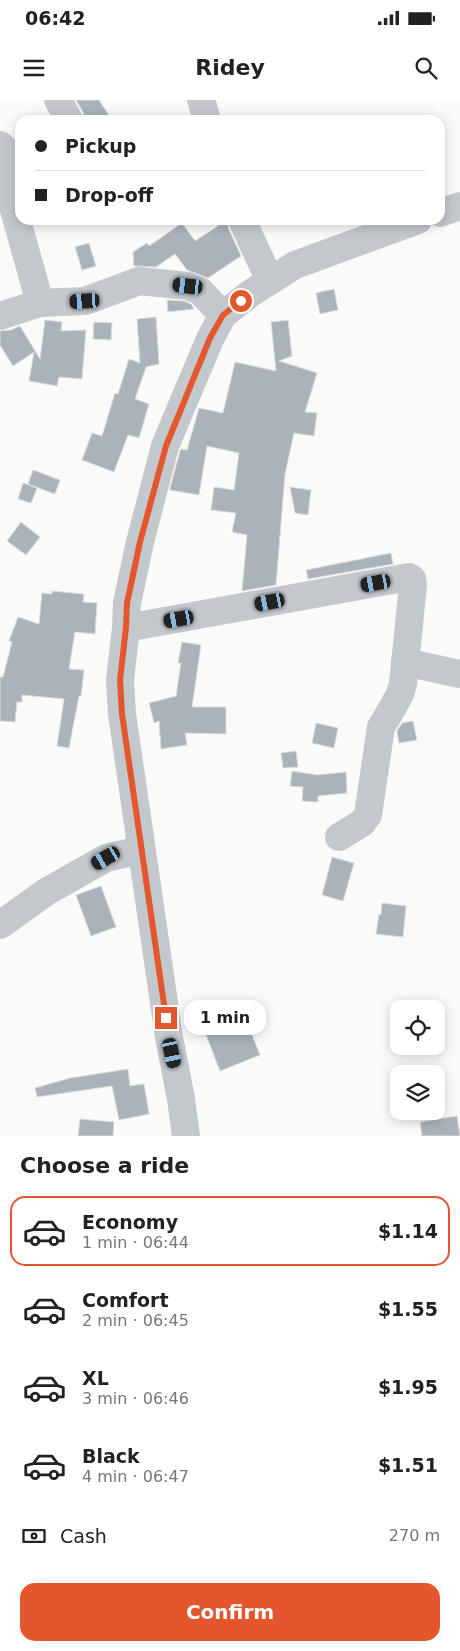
<!DOCTYPE html>
<meta charset="utf-8">
<style>
body{margin:0;font-family:"DejaVu Sans",sans-serif;background:#f6f6f6;color:#222;height:100vh;display:flex;flex-direction:column;font-size:19px;white-space:nowrap}
*{box-sizing:border-box;margin:0}
p{font-size:16px;color:#767676}
.icon{flex:none;width:28px;height:28px;fill:none;stroke:currentColor;stroke-width:2;stroke-linecap:round;stroke-linejoin:round}
.map{position:relative;height:1036px;overflow:hidden}
.drawer{display:flex;flex-direction:column;background:#fff;flex:1}
.drawer>*{flex:none}
.top-card{position:absolute;left:15px;top:15px;width:430px;height:110px;border-radius:15px;box-shadow:0 2px 12px #0003;display:grid;align-content:center;height:110px;padding:0 20px;background:#fff}
.buttons{position:absolute;left:390px;top:900px;display:grid;gap:10px}
.buttons a{display:grid;place-items:center;width:55px;height:55px;border-radius:10px;background:#fff;box-shadow:0 2px 12px #0003;font-size:25px}
.end{position:absolute;width:22px;height:22px;margin:-11px;border:6px solid #e4572e;background:#fff;box-shadow:0 0 0 2px #fff}
.from{border-radius:50%}
.bubble{position:absolute;height:35px;border-radius:15px;background:#fff;box-shadow:0 2px 12px #0003;font-size:16px;font-weight:700;line-height:35px;text-align:center}
.car{position:absolute;width:15px;height:30px;margin:-15px -8px;border-radius:6px;box-shadow:0 0 4px 1px #0007;background:linear-gradient(#222 24%,#8ab4d8 0 40%,#222 0 76%,#8ab4d8 0 86%,#222 0)}
.top-card b{display:flex;align-items:center;gap:18px;height:48px;font-size:19px}
.top-card b+b{border-top:1px solid #e0e0e0}
.top-card i{width:12px;height:12px;background:#222}
ul{padding:0;list-style:none}
li{display:flex;align-items:center;gap:15px;height:70px;margin:0 10px 8px;padding:0 10px;border:2px solid transparent;border-radius:15px}
li div{flex:1}
li b{display:block;font-size:19px}
li em{font-style:normal;font-weight:700}
li.on{border-color:#e4572e}
li>.icon{width:45px;height:45px;stroke-width:1.5}
h2{padding:0 20px;font-size:22px;line-height:60px}
.pay{display:flex;align-items:center;gap:12px;height:55px;padding:0 20px;font-size:19px}
.pay p{margin-inline-start:auto}
.cta{display:flex;gap:10px;margin-top:auto;padding:10px 20px}
.cta a{flex:1;height:58px;border-radius:15px;background:#e4572e;color:#fff;font-size:20px;font-weight:700;line-height:58px;text-align:center}
.status{display:flex;justify-content:space-between;align-items:center;height:35px;padding:0 25px;background:#fff;direction:ltr}
.status svg{height:14px;fill:currentColor}
header{display:flex;justify-content:space-between;align-items:center;height:65px;padding:0 20px;background:#fff;font-size:22px;font-weight:700}
.map>svg:first-child{display:block}
.building{fill:#aab3b9;stroke:#dcdcda}
.lines{fill:none;stroke-linecap:round;stroke-linejoin:round}
.minor{stroke:#c3c8cc;stroke-width:28}
.route{stroke:#e4572e;stroke-width:6}
</style>
<div class="status"><b>06:42</b><svg viewBox="0 0 49 12"><path d="M0 12V9h3v3zM5 12V6h3v6zM10 12V3h3v9zM15 12V0h3v12zM26 1h20v11H26zM47 4h2v5h-2z"/></svg></div>
<header><svg class="icon" aria-label="menu" viewBox="0 0 24 24"><path d="M4 6h16M4 12h16M4 18h16"/></svg>Ridey<svg class="icon" aria-label="search" viewBox="0 0 24 24"><circle cx="10" cy="10" r="6"/><path d="M15 15l6 6"/></svg></header>
<div class="map">
<svg width="460" height="1036" viewBox="0 0 460 1036">
<rect width="100%" height="100%" fill="#fafaf8"/>
<g class="building">
<path d="M 76,0 L 99,0 L 112,20 L 85,20 L 83,12 Z"/>
<path d="M 227,120 L 228,127 L 241,156 L 208,178 L 187,170 L 175,154 L 156,167 L 134,166 L 133,152 L 147,143 L 149,146 L 182,123 L 195,141 Z"/>
<path d="M 89,143 L 96,166 L 82,170 L 75,147 Z"/>
<path d="M 334,189 L 338,210 L 320,214 L 316,193 Z"/>
<path d="M 167,200 L 184,201 L 191,204 L 194,209 L 168,212 Z"/>
<path d="M 156,217 L 159,264 L 146,267 L 135,299 L 149,304 L 139,338 L 128,335 L 114,372 L 82,360 L 92,333 L 102,336 L 115,293 L 118,294 L 129,259 L 140,263 L 137,219 Z"/>
<path d="M 45,220 L 62,222 L 61,231 L 86,230 L 82,279 L 59,277 L 57,286 L 29,281 L 34,252 L 13,266 L 0,245 L 0,231 L 11,230 L 20,226 L 40,259 Z"/>
<path d="M 288,220 L 292,256 L 279,261 L 317,273 L 305,312 L 317,313 L 314,336 L 294,333 L 285,374 L 276,485 L 242,491 L 247,435 L 232,432 L 236,413 L 211,410 L 214,387 L 234,390 L 239,353 L 207,346 L 199,395 L 170,390 L 170,388 L 180,351 L 181,349 L 187,350 L 199,308 L 223,313 L 235,262 L 276,271 L 271,222 Z"/>
<path d="M 94,222 L 112,223 L 111,240 L 93,239 Z"/>
<path d="M 33,370 L 60,380 L 55,394 L 28,384 Z"/>
<path d="M 23,383 L 37,388 L 31,403 L 18,399 Z"/>
<path d="M 290,387 L 311,390 L 308,415 L 295,413 Z"/>
<path d="M 21,422 L 40,437 L 26,455 L 7,441 Z"/>
<path d="M 391,453 L 393,464 L 308,479 L 306,470 Z"/>
<path d="M 52,491 L 84,494 L 83,502 L 97,503 L 95,534 L 75,532 L 69,569 L 84,570 L 81,596 L 79,596 L 69,648 L 57,646 L 64,599 L 22,595 L 22,602 L 17,602 L 15,622 L 0,621 L 0,577 L 3,577 L 12,542 L 9,541 L 18,517 L 39,524 L 42,493 L 52,494 Z"/>
<path d="M 182,542 L 201,545 L 192,607 L 226,607 L 226,634 L 185,633 L 187,645 L 161,649 L 159,621 L 154,623 L 149,603 L 176,596 L 181,563 L 178,563 Z"/>
<path d="M 413,621 L 417,640 L 399,643 L 397,631 L 402,623 Z"/>
<path d="M 316,623 L 338,628 L 334,648 L 312,643 Z"/>
<path d="M 296,651 L 298,667 L 283,668 L 281,653 Z"/>
<path d="M 292,671 L 317,675 L 346,672 L 347,693 L 318,696 L 318,702 L 302,701 L 303,687 L 290,686 Z"/>
<path d="M 332,757 L 354,763 L 343,801 L 322,795 Z"/>
<path d="M 101,786 L 116,827 L 91,836 L 76,795 Z"/>
<path d="M 382,803 L 406,806 L 403,837 L 376,834 L 379,814 L 381,815 Z"/>
<path d="M 243,912 L 260,955 L 220,971 L 203,927 Z"/>
<path d="M 128,969 L 130,986 L 144,984 L 149,1014 L 119,1020 L 112,986 L 37,997 L 35,988 L 70,978 Z"/>
<path d="M 457,1016 L 460,1036 L 422,1036 L 420,1022 Z"/>
<path d="M 80,1019 L 114,1022 L 113,1036 L 78,1036 Z"/>
</g>
<g class="lines">
<g class="minor">
<path d="M 58,0 L 69,20"/>
<path d="M 201,0 L 207,20"/>
<path d="M 0,45 L 4,49 L 12,81 L 11,99 L 40,203"/>
<path d="M 440,113 L 460,106"/>
<path d="M 242,120 L 270,181"/>
<path d="M 0,216 L 40,203 L 85,201 L 139,181 L 188,186 L 200,191 L 223,215"/>
<path d="M 126,528 L 409,477 L 412,479 L 413,485 L 403,584 L 400,594 L 390,612 L 381,627 L 368,715 L 362,723 L 339,737"/>
<path d="M 405,562 L 460,574"/>
<path d="M 0,825 L 46,792 L 106,758 L 141,750"/>
<path d="M 186,1036 L 181,999 L 169,937 L 122,614 L 120,580 L 126,528 L 127,503 L 140,442 L 165,346 L 210,239 L 223,215 L 251,193 L 295,165 L 418,120"/>
</g>
</g>
<g class="lines">
<path class="route" d="M 166,918 L 122,614 L 120,580 L 126,528 L 127,503 L 140,442 L 166,346 L 210,238 L 223,215 L 241,201"/>
</g>
</svg>
<div class="buttons">
<a><svg class="icon" aria-label="locate" viewBox="0 0 24 24"><circle cx="12" cy="12" r="6"/><path d="M12 2v4M12 18v4M2 12h4M18 12h4"/></svg></a>
<a><svg class="icon" aria-label="layers" viewBox="0 0 24 24"><path d="M12 4l9 5-9 5-9-5zM3 14l9 5 9-5"/></svg></a>
</div>
<i class="end from" style="left:241px;top:201px"></i>
<i class="end" style="left:166px;top:918px"></i>
<div class="bubble" style="left:184px;top:900px;width:82px">1 min</div>
<i class="car" style="left:188px;top:186px;rotate:276deg"></i>
<i class="car" style="left:85px;top:201px;rotate:267deg"></i>
<i class="car" style="left:376px;top:483px;rotate:260deg"></i>
<i class="car" style="left:270px;top:502px;rotate:259deg"></i>
<i class="car" style="left:179px;top:519px;rotate:260deg"></i>
<i class="car" style="left:106px;top:758px;rotate:240deg"></i>
<i class="car" style="left:172px;top:953px;rotate:168deg"></i>
<div class="top-card">
<b><i class="from"></i>Pickup</b>
<b><i></i>Drop-off</b>
</div>
</div>
<section class="drawer">
<h2>Choose a ride</h2>
<ul>
<li class="on"><svg class="icon" aria-label="car" viewBox="0 0 24 24"><path d="M5 17H2v-5l4-1 3-4h7l3 4 3 1v5h-3M9 17h6M6 11h13"/><circle cx="7" cy="17" r="2"/><circle cx="17" cy="17" r="2"/></svg><div><b>Economy</b><p>1 min · 06:44</p></div><em>$1.14</em></li>
<li><svg class="icon" aria-label="car" viewBox="0 0 24 24"><path d="M5 17H2v-5l4-1 3-4h7l3 4 3 1v5h-3M9 17h6M6 11h13"/><circle cx="7" cy="17" r="2"/><circle cx="17" cy="17" r="2"/></svg><div><b>Comfort</b><p>2 min · 06:45</p></div><em>$1.55</em></li>
<li><svg class="icon" aria-label="car" viewBox="0 0 24 24"><path d="M5 17H2v-5l4-1 3-4h7l3 4 3 1v5h-3M9 17h6M6 11h13"/><circle cx="7" cy="17" r="2"/><circle cx="17" cy="17" r="2"/></svg><div><b>XL</b><p>3 min · 06:46</p></div><em>$1.95</em></li>
<li><svg class="icon" aria-label="car" viewBox="0 0 24 24"><path d="M5 17H2v-5l4-1 3-4h7l3 4 3 1v5h-3M9 17h6M6 11h13"/><circle cx="7" cy="17" r="2"/><circle cx="17" cy="17" r="2"/></svg><div><b>Black</b><p>4 min · 06:47</p></div><em>$1.51</em></li>
</ul>
<div class="pay"><svg class="icon" aria-label="cash" viewBox="0 0 24 24"><path d="M3 7h18v10H3z"/><circle cx="12" cy="12" r="2"/></svg>Cash<p>270 m</p></div>
<div class="cta"><a>Confirm</a></div>
</section>
